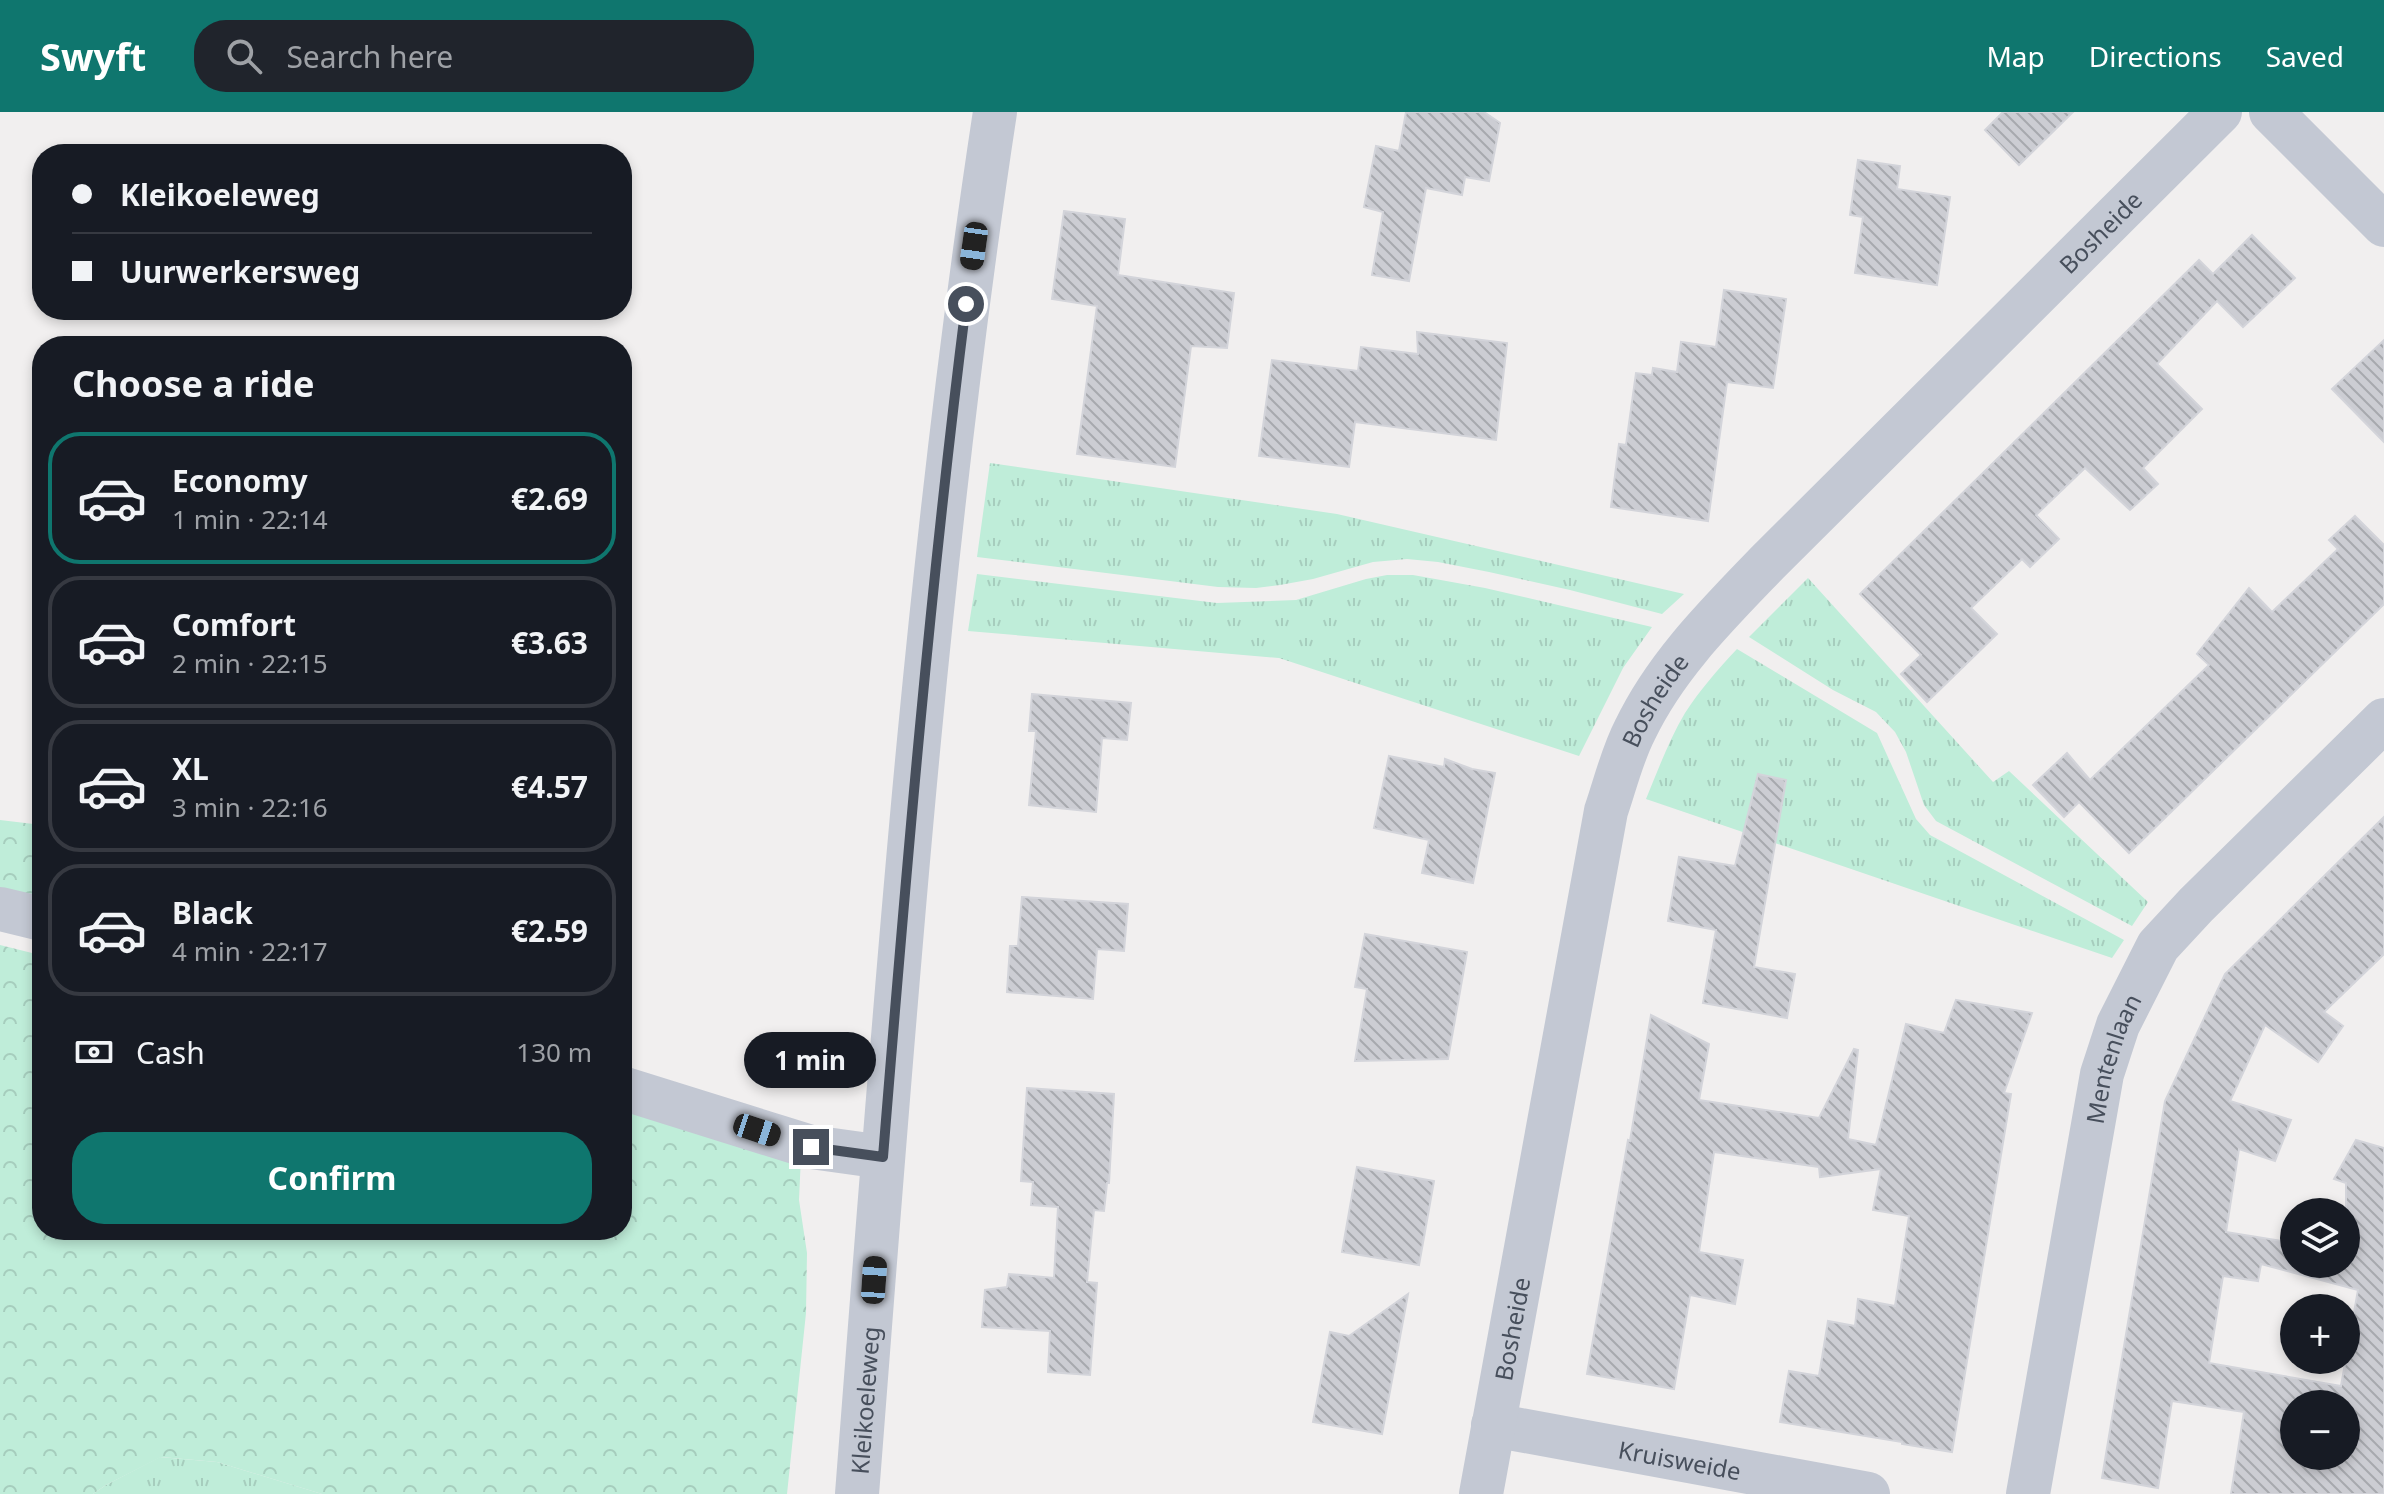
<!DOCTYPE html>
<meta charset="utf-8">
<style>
body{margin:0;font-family:"Noto Sans",sans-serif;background:#20242c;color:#f1f3f6;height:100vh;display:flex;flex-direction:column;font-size:30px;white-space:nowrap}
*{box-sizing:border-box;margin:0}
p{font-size:26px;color:#9ea1a6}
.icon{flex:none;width:44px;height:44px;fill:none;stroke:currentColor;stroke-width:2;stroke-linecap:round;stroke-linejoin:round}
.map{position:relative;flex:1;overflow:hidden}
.side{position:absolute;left:32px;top:224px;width:600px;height:904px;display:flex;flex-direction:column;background:#171b24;border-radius:32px;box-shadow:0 4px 12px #0003}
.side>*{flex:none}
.hud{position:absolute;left:32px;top:32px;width:600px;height:176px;border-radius:32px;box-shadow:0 4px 12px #0003;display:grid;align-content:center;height:176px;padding:0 40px;background:#171b24}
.tools{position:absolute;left:2280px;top:1086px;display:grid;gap:16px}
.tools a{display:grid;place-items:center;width:80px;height:80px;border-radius:50%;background:#171b24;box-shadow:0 4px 12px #0003;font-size:40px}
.end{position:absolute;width:36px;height:36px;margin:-18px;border:10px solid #474f5c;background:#fff;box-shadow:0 0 0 4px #fff}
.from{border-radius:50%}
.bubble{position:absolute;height:56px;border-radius:28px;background:#171b24;box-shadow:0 4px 12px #0003;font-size:26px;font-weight:700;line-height:56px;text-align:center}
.car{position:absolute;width:24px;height:48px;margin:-24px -12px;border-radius:10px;box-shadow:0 0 6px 2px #0007;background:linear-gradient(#222 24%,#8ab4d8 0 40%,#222 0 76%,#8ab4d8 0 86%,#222 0)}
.hud b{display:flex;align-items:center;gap:28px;height:76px;font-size:30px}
.hud b+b{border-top:2px solid #363941}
.hud i{width:20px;height:20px;background:#f1f3f6}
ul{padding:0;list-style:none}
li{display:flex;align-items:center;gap:24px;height:132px;margin:0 16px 12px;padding:0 24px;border:4px solid #363941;border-radius:32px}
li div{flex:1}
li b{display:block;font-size:30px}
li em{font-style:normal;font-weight:700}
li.selected{border-color:#0f766e}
li>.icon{width:72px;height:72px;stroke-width:1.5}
h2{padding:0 40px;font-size:36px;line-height:96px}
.pay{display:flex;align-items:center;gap:20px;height:88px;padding:0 40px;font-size:30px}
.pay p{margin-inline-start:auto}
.primary-button{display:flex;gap:16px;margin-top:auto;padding:16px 40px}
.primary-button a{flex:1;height:92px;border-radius:32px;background:#0f766e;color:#fff;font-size:32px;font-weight:700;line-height:92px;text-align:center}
header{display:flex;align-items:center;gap:48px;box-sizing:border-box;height:112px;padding:0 40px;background:#0f766e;color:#fff}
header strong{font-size:38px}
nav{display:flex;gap:44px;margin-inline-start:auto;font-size:28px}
.search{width:560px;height:72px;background:#20242c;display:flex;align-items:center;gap:20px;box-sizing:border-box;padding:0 28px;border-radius:32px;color:#9ea1a6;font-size:30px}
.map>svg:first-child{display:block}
.grass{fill:url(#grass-tufts)}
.forest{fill:url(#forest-crowns)}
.building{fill:url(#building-back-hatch);stroke:#d3d4da;stroke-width:2;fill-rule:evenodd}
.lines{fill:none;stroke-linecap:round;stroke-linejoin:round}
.minor{stroke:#c3c8d3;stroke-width:44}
.tertiary{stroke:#c3c8d3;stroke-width:44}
.route{stroke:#474f5c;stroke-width:10}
.labels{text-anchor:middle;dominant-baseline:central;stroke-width:7;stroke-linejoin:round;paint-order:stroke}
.street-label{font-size:24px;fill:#474f5c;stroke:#fff}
</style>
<header>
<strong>Swyft</strong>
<div class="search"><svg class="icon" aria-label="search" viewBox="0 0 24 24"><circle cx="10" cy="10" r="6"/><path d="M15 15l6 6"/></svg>Search here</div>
<nav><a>Map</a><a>Directions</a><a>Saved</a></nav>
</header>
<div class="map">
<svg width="2384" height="1382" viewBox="0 0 2384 1382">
<defs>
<pattern id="grass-tufts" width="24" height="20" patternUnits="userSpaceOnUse" patternTransform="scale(2)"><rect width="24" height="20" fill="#bfedd9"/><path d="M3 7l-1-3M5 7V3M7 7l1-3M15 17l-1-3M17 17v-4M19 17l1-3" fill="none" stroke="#a6cdbd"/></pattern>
<pattern id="forest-crowns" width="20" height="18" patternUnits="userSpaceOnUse" patternTransform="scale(2)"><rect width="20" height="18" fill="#bfedd9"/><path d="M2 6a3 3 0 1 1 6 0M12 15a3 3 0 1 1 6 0" fill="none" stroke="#a6cdbd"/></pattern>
<pattern id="building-back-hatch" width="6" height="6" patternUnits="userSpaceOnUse" patternTransform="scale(2)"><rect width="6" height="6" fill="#cccdd3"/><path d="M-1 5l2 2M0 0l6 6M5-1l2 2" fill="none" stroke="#a7a9ae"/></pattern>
</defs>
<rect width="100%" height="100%" fill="#f1efef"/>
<g class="grass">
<path d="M 990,351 L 1337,402 L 1684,482 L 1662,502 L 1570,478 L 1489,460 L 1438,450 L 1407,447 L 1373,450 L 1313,467 L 1280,473 L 1256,476 L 1218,475 L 977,445 Z"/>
<path d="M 977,462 L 1217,491 L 1296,488 L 1366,467 L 1387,463 L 1413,463 L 1485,476 L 1652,515 L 1623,556 L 1579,644 L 1279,546 L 968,519 Z"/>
<path d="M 1808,466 L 1993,670 L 2009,659 L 2148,790 L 2132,814 L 1936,709 L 1924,693 L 1906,640 L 1895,620 L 1876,600 L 1833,578 L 1749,525 Z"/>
<path d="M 1737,537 L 1877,621 L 1916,707 L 1930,723 L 2124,828 L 2112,846 L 1646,687 C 1658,658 1669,628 1685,601 C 1700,578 1718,557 1737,537 Z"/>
<path d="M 160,1345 L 217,1350 L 322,1382 L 93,1382 L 106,1373 Z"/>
</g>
<g class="forest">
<path d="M 0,708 L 42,713 L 42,787 L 0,779 Z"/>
<path d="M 0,833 L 32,841 L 42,840 L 42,1118 L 622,1118 L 622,990 L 801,1044 L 799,1088 L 807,1141 L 806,1201 L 787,1382 L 322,1382 L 217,1350 L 161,1345 L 106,1373 L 93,1382 L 0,1382 Z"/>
</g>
<g class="building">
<path d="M 1406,0 L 1484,0 L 1500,11 L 1489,69 L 1465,65 L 1462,83 L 1426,76 L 1409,169 L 1372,163 L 1383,100 L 1364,95 L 1376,34 L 1399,39 Z"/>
<path d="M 2003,0 L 2073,0 L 2019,53 L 1985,18 Z"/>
<path d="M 1858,48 L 1900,54 L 1897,77 L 1950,85 L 1937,173 L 1855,161 L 1863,105 L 1850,103 Z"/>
<path d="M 1064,99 L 1125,107 L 1118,163 L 1234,181 L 1227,236 L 1191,234 L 1175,355 L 1077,342 L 1097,194 L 1052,187 Z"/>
<path d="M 2252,123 L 2295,166 L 2243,215 L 2217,189 L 2157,252 L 2202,297 L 2143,356 L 2158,372 L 2130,398 L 2085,356 L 2036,403 L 2059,427 L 2030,455 L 2022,447 L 1971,496 L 1997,522 L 1927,590 L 1901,562 L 1921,543 L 1860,482 L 2199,148 L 2213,162 Z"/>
<path d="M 1724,178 L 1786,187 L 1773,276 L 1727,270 L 1708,409 L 1611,395 L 1619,332 L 1626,333 L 1636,261 L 1652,263 L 1653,256 L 1677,260 L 1681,230 L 1716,235 Z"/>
<path d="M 1417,220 L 1507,231 L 1496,328 L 1355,310 L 1349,355 L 1259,344 L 1272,248 L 1358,259 L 1361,235 L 1418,242 Z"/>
<path d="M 2384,228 L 2384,330 L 2332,277 Z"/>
<path d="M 2355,404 L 2384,433 L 2384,492 L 2129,741 L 2079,690 L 2064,705 L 2033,673 L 2067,641 L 2090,668 L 2209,553 L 2197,542 L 2249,476 L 2272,500 L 2338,437 L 2329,428 Z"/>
<path d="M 1032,582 L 1131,591 L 1127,628 L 1102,626 L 1096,700 L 1029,693 L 1036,619 L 1029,619 Z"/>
<path d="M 1389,644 L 1444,655 L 1445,647 L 1472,657 L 1495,661 L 1473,771 L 1422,761 L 1429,728 L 1374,716 Z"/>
<path d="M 1758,662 L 1786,668 L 1754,855 L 1795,862 L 1787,906 L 1703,891 L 1716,818 L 1668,809 L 1679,745 L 1735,754 Z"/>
<path d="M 2384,705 L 2384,842 L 2324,900 L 2343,914 L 2318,950 L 2265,913 L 2230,989 L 2291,1008 L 2275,1049 L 2239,1037 L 2226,1120 L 2294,1131 L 2294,1152 L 2346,1152 L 2346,1071 L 2334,1067 L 2356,1028 L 2384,1036 L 2384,1382 L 2231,1382 L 2244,1300 L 2172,1289 L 2158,1376 L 2102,1366 L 2165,989 L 2225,862 ZM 2261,1152 L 2358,1178 L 2341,1274 L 2209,1251 L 2223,1164 L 2258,1169 ZM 2294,1292 L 2346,1292 L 2346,1344 L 2294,1344 Z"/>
<path d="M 1022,785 L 1128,792 L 1124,839 L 1097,837 L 1093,887 L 1007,880 L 1010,834 L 1018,834 Z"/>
<path d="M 1365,822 L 1467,840 L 1448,947 L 1355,949 L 1367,877 L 1355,875 Z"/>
<path d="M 1956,888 L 2032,901 L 2004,981 L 2011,982 L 1952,1340 L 1902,1332 L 1902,1330 L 1780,1310 L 1789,1259 L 1819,1264 L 1828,1209 L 1855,1214 L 1858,1187 L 1895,1194 L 1909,1104 L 1873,1098 L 1881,1057 L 1820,1065 L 1819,1055 L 1714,1040 L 1699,1140 L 1743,1148 L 1735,1192 L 1690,1183 L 1674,1277 L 1587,1262 L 1628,1028 L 1630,1029 L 1651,903 L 1709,932 L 1699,988 L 1819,1006 L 1854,937 L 1858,938 L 1848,1027 L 1876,1033 L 1906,912 L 1944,921 Z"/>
<path d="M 1027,976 L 1114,982 L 1109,1071 L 1107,1071 L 1104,1099 L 1094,1098 L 1087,1170 L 1097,1171 L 1090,1263 L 1048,1260 L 1050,1219 L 982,1215 L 985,1178 L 1007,1175 L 1009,1162 L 1054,1166 L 1058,1095 L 1031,1093 L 1033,1070 L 1021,1069 Z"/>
<path d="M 1357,1055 L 1434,1069 L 1419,1153 L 1342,1140 Z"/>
<path d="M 1408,1182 L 1382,1322 L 1313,1310 L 1330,1220 L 1349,1224 Z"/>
</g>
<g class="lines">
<g class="minor">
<path d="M 2271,0 L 2384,113"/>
<path d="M 0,797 L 42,807"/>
<path d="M 622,976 L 811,1035 L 883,1045"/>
<path id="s1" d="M 1493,1313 L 1868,1382"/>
<path id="s2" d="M 1481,1382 L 1606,699 C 1615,673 1622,643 1635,618 C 1666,553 1718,502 1768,450 L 2220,0"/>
<path id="s3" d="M 2028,1382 L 2102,962 L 2118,913 L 2158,834 L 2196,793 L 2384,608"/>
</g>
<path class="tertiary" id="s4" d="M 857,1382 C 893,920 925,458 995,0"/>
</g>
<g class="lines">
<path class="route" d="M 811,1035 L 883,1045 C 906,760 930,476 966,192"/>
</g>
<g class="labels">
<g class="street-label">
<text stroke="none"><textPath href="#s2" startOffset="1464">Bosheide</textPath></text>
<text stroke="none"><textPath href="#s2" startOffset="816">Bosheide</textPath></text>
<text stroke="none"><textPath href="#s3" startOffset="444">Mentenlaan</textPath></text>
<text stroke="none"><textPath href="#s2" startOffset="168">Bosheide</textPath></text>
<text stroke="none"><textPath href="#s4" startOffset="94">Kleikoeleweg</textPath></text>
<text stroke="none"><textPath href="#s1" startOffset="190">Kruisweide</textPath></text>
</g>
</g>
</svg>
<div class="tools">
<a><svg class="icon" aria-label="layers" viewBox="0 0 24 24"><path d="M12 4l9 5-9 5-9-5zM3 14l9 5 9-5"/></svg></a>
<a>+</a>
<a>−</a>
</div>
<i class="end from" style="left:966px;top:192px"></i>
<i class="end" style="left:811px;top:1035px"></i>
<div class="bubble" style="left:744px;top:920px;width:132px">1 min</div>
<i class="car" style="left:974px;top:134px;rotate:188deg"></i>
<i class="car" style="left:757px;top:1018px;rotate:108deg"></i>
<i class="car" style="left:874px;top:1168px;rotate:4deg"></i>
<div class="hud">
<b><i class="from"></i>Kleikoeleweg</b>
<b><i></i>Uurwerkersweg</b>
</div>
<section class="side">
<h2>Choose a ride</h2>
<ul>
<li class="selected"><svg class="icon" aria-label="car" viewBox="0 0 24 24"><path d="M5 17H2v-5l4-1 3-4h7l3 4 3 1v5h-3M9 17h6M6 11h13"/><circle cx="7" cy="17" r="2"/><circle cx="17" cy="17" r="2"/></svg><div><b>Economy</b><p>1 min · 22:14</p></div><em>€2.69</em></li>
<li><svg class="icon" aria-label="car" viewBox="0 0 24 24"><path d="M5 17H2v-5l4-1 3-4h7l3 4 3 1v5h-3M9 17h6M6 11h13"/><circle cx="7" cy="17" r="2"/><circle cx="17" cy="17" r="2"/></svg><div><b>Comfort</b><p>2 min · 22:15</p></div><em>€3.63</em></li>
<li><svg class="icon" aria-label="car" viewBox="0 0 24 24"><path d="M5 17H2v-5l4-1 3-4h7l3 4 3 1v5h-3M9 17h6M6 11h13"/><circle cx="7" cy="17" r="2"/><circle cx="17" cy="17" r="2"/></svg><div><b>XL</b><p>3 min · 22:16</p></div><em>€4.57</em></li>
<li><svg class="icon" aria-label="car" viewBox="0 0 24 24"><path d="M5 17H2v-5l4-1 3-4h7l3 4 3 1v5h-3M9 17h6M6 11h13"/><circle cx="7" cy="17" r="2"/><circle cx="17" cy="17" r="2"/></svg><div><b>Black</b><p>4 min · 22:17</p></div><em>€2.59</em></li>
</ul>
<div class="pay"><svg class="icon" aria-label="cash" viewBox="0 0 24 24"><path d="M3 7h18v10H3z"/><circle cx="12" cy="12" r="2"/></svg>Cash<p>130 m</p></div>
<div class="primary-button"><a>Confirm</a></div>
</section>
</div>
